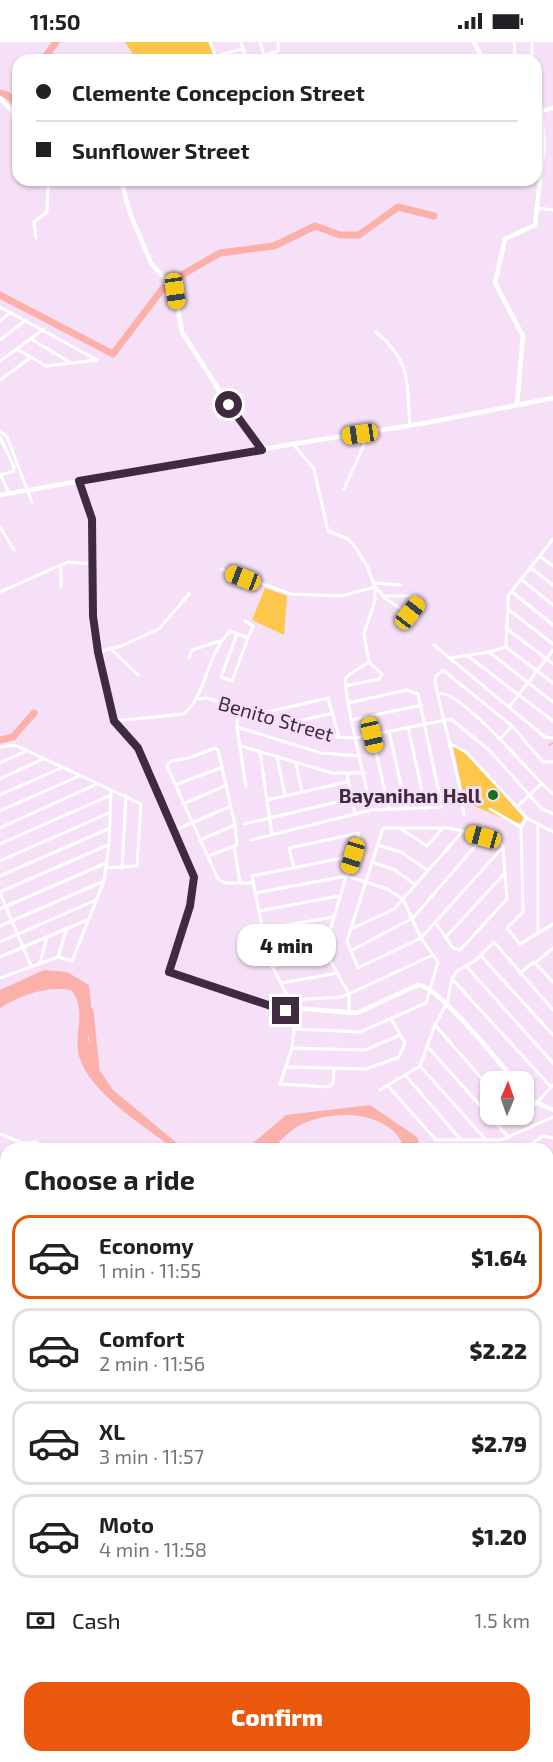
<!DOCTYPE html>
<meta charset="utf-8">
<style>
body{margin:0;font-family:"Exo 2",sans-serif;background:#f2f2f2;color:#202124;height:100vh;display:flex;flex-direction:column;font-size:22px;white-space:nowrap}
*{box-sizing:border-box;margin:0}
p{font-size:20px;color:#757577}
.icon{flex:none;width:33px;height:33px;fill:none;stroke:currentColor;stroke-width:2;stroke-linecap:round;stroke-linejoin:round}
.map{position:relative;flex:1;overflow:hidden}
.sheet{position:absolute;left:0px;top:1101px;width:554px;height:620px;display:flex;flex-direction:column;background:#fff;border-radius:18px 18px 0 0;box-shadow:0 2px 4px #0004}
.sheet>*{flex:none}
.guide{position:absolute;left:12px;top:12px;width:530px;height:132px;border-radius:18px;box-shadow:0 2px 4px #0004;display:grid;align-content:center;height:132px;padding:0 24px;background:#fff}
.needle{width:39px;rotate:2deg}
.fabs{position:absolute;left:480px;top:1029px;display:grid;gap:12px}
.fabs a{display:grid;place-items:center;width:54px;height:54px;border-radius:12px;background:#fff;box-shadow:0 2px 4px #0004;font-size:30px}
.end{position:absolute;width:27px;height:27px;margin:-14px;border:8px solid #402a42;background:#fff;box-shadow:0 0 0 3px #fff}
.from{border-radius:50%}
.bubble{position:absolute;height:42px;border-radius:18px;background:#fff;box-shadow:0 2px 4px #0004;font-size:20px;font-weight:800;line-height:42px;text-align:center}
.car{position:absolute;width:18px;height:36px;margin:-18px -9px;border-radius:8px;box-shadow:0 0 4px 2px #0007;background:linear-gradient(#f5c518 24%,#345 0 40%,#f5c518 0 76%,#345 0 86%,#f5c518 0)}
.guide b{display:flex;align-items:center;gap:21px;height:57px;font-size:22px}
.guide b+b{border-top:2px solid #e0e0e0}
.guide i{width:15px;height:15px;background:#202124}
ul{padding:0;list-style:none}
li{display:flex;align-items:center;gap:18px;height:84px;margin:0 12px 9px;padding:0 12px;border:3px solid #e0e0e0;border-radius:18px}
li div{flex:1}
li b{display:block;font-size:22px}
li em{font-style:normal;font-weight:800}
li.current{border-color:#ea580c}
li>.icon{width:54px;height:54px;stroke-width:1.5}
h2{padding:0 24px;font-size:27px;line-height:72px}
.pay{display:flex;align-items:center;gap:15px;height:66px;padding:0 24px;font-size:22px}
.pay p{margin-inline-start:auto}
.cta{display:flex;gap:12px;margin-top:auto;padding:12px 24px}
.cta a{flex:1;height:69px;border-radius:18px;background:#ea580c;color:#fff;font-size:24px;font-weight:800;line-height:69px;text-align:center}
.status{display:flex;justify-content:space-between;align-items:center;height:42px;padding:0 30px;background:#fff;direction:ltr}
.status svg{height:16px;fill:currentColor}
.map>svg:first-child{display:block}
.green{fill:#fec74c}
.water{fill:#fcb0aa}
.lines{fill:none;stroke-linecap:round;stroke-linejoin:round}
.stream{stroke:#fcb0aa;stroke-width:1.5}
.river{stroke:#fcb0aa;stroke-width:7}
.street{stroke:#fff;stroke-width:3}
.secondary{stroke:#fff;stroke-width:4.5}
.route{stroke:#402a42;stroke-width:8}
.poi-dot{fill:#167220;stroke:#f6e0f7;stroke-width:2}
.labels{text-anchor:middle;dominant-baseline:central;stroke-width:6;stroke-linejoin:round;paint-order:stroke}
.street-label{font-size:20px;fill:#402a42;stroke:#f6e0f7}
.poi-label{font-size:20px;font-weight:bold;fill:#402a42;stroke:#f6e0f7;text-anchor:end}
</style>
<div class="status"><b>11:50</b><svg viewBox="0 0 49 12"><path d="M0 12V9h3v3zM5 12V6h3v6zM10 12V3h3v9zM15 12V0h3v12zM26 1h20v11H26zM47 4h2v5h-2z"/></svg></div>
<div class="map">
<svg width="553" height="1720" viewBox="0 0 553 1720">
<rect width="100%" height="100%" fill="#f6e0f7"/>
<g class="green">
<path d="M 125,0 L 209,0 L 215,18 L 137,18 Z"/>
<path d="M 265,546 L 287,554 L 284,593 L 252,578 Z"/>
<path d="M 453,704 C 482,718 501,752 523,775 L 522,780 L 516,782 L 465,760 Z"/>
<path d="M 178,1714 L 201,1715 L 205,1720 L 172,1720 Z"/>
</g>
<g class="water">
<path d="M 44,928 L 67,930 L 89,943 L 92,973 L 88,996 L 96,1023 L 113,1048 L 184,1107 L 174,1107 C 145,1084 90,1052 79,1014 C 73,991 88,969 71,948 C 44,944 22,953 0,966 L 0,948 Z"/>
<path d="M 370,1063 L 417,1095 L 420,1107 L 405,1107 C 391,1066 326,1066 295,1086 C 286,1092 278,1103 269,1107 C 263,1109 252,1107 246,1107 L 286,1073 Z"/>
<path d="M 325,1715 L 325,1714 L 356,1715 L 343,1720 L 308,1720 Z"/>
</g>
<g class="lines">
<g class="stream">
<path d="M 549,703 L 553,701"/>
<path d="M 370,1714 L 370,1720"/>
</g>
<g class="river">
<path d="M 43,18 L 56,0"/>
<path d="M 0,51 L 7,53 L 15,60 L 18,55"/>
<path d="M 173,238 L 220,211 L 274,204 L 315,184 L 340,193 L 359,193 L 398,165 L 434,174"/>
<path d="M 0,253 L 113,312 L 163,246"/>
<path d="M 0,698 L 13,695 L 34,671"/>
<path d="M 90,969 L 96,1027"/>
</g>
<g class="street">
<path d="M 210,0 L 217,18"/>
<path d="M 241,0 L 247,18 L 278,9 L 278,0"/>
<path d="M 260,0 L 264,13"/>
<path d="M 514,0 L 515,13 L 520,18 L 532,15 L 532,0"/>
<path d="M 215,14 L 243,7"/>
<path d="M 538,166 L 553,168"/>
<path d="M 36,196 L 34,180 L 47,170 L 48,143 L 51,138"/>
<path d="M 0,265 L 97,318"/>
<path d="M 0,279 L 10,271"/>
<path d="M 376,290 C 413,321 406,340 410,383"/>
<path d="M 31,297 L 68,319"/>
<path d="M 0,298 L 26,278"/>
<path d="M 17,307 L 46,324 L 97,318"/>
<path d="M 0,319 L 44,287"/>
<path d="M 0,338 L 30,316"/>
<path d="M 0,389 L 7,395 L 32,460"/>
<path d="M 0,395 L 14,425 L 14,429 L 0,433"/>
<path d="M 293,402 L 314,427 L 328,489 L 348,497 L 356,506 L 367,524 L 375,545 L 375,558 L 364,592 L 369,620"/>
<path d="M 0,432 L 9,451"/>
<path d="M 344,447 L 364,403 L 364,391"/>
<path d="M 0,485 L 14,508"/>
<path d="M 540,514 L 553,524"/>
<path d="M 61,524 L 61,545"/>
<path d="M 530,525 L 553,543"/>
<path d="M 221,527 L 291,552 L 341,554 L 375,545 L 386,557 L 417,577"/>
<path d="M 521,537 L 553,563"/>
<path d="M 374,541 L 401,543"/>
<path d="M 511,549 L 553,583"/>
<path d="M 0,550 L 68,520 L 92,522"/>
<path d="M 383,554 L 415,554 L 420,558 L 410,571"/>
<path d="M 508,567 L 553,602"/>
<path d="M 506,586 L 553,622"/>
<path d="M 237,592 L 221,635 L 232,639 L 248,596"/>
<path d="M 434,603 L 545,695 L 553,696"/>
<path d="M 506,605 L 553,641"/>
<path d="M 111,607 L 138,633"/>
<path d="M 98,610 L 121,604 L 159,587 L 189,552"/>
<path d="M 489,610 L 553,660"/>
<path d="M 468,614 L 553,679"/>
<path d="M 189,616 L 192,608 L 220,599"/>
<path d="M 450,616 L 489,610 L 506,605 C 506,587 509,569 508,554 L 553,497"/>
<path d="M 345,644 L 379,637 L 382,632 L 369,620 C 362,625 351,630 346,636 C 341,643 368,751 371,768"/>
<path d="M 438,652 C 460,645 533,736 553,752"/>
<path d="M 199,657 L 206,656 L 339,695 L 355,696 L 451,677 L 490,709 L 541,766 L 553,772"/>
<path d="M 510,664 L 553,608"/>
<path d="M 238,666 L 237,685 L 246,745"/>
<path d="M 259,672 L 328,656 L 339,695"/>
<path d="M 351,678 L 422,663"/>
<path d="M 114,679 L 184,672 C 208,650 204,617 230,589 L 248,596 L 253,584 L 245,579"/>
<path d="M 291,681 L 333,671"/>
<path d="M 237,685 L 321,711 L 360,714"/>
<path d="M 408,685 L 426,767"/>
<path d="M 389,689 L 406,766"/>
<path d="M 372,693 L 389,767"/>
<path d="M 501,696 L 512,684"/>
<path d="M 449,701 L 466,710 L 527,776 L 553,790"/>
<path d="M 241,704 L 332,731 L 364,731"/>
<path d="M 0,705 L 15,703 L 111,748 L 109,803 L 104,839 L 72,919 L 58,915 L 0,936"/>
<path d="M 260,710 L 272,793"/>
<path d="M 277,715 L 285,753"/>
<path d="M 0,721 L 26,709"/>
<path d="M 296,722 L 302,749"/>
<path d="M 347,732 L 355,772"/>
<path d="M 0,737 L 43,717"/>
<path d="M 175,743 L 223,725"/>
<path d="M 0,753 L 61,726"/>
<path d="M 267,758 L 347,740"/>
<path d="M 183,762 L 227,743"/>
<path d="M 517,765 L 541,742"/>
<path d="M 490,767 L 521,785 L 527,776"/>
<path d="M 0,769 L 79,734"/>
<path d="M 464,773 L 459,741 L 435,641 L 436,634 L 443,628 L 512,684 L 543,720 L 553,720"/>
<path d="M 244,782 L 350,757"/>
<path d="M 521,785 L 523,870 L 507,886 L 520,902 L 553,882"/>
<path d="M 0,786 L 97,742"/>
<path d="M 401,787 L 427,804 L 443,786"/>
<path d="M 173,789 L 231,764"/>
<path d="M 463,789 L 448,786 L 383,786 L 347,899 L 358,926 L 421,896 L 503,805"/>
<path d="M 200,798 L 235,783"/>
<path d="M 251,798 L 371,768 L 442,765 L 418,652 L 407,648 L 348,661"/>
<path d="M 0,802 L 111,753"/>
<path d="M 377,803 L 401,810 L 427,828"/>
<path d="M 234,804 L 240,841"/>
<path d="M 208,814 L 237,803 L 235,783 L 218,708 L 215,706 L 189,716 L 171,719 L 167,724 L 218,837 L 226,841 L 253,841"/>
<path d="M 0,819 L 109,771"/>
<path d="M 372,820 L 395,828 L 414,842"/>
<path d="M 294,825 L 289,806 L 359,791 L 328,895 L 327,913 L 349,952 L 349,971"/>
<path d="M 106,826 L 137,824 L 141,762 L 111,748"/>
<path d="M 122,826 L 126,754"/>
<path d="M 0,834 L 108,787"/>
<path d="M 0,850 L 108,803"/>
<path d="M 0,851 L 31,924"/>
<path d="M 255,851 L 347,834 L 387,847 L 403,857 L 421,896 L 433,913"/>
<path d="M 0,867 L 106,821"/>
<path d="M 259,869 L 339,854"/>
<path d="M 0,884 L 102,840"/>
<path d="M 262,887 L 334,875"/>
<path d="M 351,887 L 394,867 L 463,789 L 500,800 L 503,805 L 507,857 L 460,908 L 453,906 L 435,880"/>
<path d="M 538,892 L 538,783"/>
<path d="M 445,896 L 505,831"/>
<path d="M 0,900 L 96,858"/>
<path d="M 266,905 L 328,895"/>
<path d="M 350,909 L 413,876 L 483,795"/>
<path d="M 481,914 L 553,993"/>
<path d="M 0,915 L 87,878"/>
<path d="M 58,915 L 67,886"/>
<path d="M 40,921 L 47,895"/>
<path d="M 535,921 L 553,906"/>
<path d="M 271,924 L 327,913"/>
<path d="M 466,924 L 553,1021"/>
<path d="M 520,931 L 534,920 L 553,940"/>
<path d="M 453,938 L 551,1045"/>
<path d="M 281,941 L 338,931"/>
<path d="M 291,958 L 342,955 L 433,913 L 438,920 L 426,961 L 360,990 L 294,987"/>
<path d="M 435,983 L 490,1046"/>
<path d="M 427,1004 L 509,1096"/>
<path d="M 292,1006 L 365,1008 L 400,993"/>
<path d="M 420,1024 L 486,1098"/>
<path d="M 286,1025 L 366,1027 L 399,1015 L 405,1001 L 391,977"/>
<path d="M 334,1027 L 333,1041 L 329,1045 L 280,1042 L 292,1006 L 294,987 L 292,963 L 268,916 L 252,834 L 353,814"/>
<path d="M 406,1034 L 461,1098"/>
<path d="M 388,1044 L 436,1098 L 501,1098 L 553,1075"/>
<path d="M 380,1048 L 420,1024 L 435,983 L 447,961 L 452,937 L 457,929 L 475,919 L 494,900 L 553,968"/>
<path d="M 524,1068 L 537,1061 L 553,1043"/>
<path d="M 497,1081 L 514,1072"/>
<path d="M 0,1092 L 22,1101 L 36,1100 L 45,1107"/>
<path d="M 523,1107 L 543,1094 L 553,1096"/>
<path d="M 548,1127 L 553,1120"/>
<path d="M 0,1141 L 6,1132"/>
<path d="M 548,1159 L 553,1151"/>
<path d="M 0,1177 L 6,1185"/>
<path d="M 0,1388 L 6,1383"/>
<path d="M 548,1399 L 553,1398"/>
<path d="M 548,1419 L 553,1418"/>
<path d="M 0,1422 L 2,1421"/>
<path d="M 548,1438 L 553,1436"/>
<path d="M 548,1459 L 553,1457"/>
<path d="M 0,1470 L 6,1473"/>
<path d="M 548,1504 L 553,1502"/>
<path d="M 548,1528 L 549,1527"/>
<path d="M 0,1597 L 6,1593"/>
</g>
<g class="secondary">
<path d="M 474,0 L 483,18"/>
<path d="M 0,56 L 18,76"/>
<path d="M 541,69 L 553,66"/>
<path d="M 121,138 L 130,171 L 151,221 L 175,249 L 182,290 L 240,381 L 262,408"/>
<path d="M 517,362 L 523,294 L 495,241 L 505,197 L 535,183 L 544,102 L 539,49 L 536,44"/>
<path d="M 79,439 L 92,477 L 93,574 L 98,610 L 114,679 L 138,706 L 194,835 L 190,864 L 169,930 L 286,969 L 294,968"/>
<path d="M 0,453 L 293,402 L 426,381 L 553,356"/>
<path d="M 279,965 L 357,971 L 418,943 C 437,942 500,1022 516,1040"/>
<path d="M 524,1049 L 533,1059 L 553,1068"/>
</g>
</g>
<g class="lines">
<path class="route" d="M 229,363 L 262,408 L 79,439 L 92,477 L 93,574 L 98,610 L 114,679 L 138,706 L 194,835 L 190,864 L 169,930 L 286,969"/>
</g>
<circle class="poi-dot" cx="493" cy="753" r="6"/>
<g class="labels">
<g class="street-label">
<text transform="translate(276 676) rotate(16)">Benito Street</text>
</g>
<g class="poi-label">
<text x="481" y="753">Bayanihan Hall</text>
</g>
</g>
</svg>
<div class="fabs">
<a><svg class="needle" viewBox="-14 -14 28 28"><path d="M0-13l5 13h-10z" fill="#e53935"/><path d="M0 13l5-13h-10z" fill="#757577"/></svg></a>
</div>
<i class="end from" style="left:229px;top:363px"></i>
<i class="end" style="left:286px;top:969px"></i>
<div class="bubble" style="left:237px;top:882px;width:99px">4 min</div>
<i class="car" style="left:175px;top:249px;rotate:172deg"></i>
<i class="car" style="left:360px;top:392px;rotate:262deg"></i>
<i class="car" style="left:243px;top:536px;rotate:291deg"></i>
<i class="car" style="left:410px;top:571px;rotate:38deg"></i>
<i class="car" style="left:372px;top:693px;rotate:167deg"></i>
<i class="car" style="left:483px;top:795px;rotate:285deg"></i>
<i class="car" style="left:353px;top:814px;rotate:197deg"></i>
<div class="guide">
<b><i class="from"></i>Clemente Concepcion Street</b>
<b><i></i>Sunflower Street</b>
</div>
<section class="sheet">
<h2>Choose a ride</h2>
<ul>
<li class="current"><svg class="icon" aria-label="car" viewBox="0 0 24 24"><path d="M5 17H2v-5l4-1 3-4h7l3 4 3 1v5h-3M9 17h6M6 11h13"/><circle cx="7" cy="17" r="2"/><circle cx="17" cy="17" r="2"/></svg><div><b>Economy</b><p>1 min · 11:55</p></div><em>$1.64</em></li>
<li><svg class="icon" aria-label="car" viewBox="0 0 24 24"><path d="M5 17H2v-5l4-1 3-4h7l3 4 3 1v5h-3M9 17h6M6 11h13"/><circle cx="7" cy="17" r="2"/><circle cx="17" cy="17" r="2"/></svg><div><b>Comfort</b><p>2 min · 11:56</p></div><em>$2.22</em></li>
<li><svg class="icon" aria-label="car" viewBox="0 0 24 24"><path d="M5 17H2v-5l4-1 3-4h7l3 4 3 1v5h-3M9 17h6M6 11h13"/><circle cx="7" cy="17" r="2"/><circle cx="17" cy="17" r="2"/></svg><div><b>XL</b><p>3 min · 11:57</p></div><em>$2.79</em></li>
<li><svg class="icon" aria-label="car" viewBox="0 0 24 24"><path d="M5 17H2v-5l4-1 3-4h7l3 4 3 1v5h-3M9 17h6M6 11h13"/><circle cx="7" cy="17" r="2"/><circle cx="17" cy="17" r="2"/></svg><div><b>Moto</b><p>4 min · 11:58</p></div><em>$1.20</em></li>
</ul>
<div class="pay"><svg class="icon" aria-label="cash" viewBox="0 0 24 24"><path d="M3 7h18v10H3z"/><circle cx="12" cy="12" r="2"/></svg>Cash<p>1.5 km</p></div>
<div class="cta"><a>Confirm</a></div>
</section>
</div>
